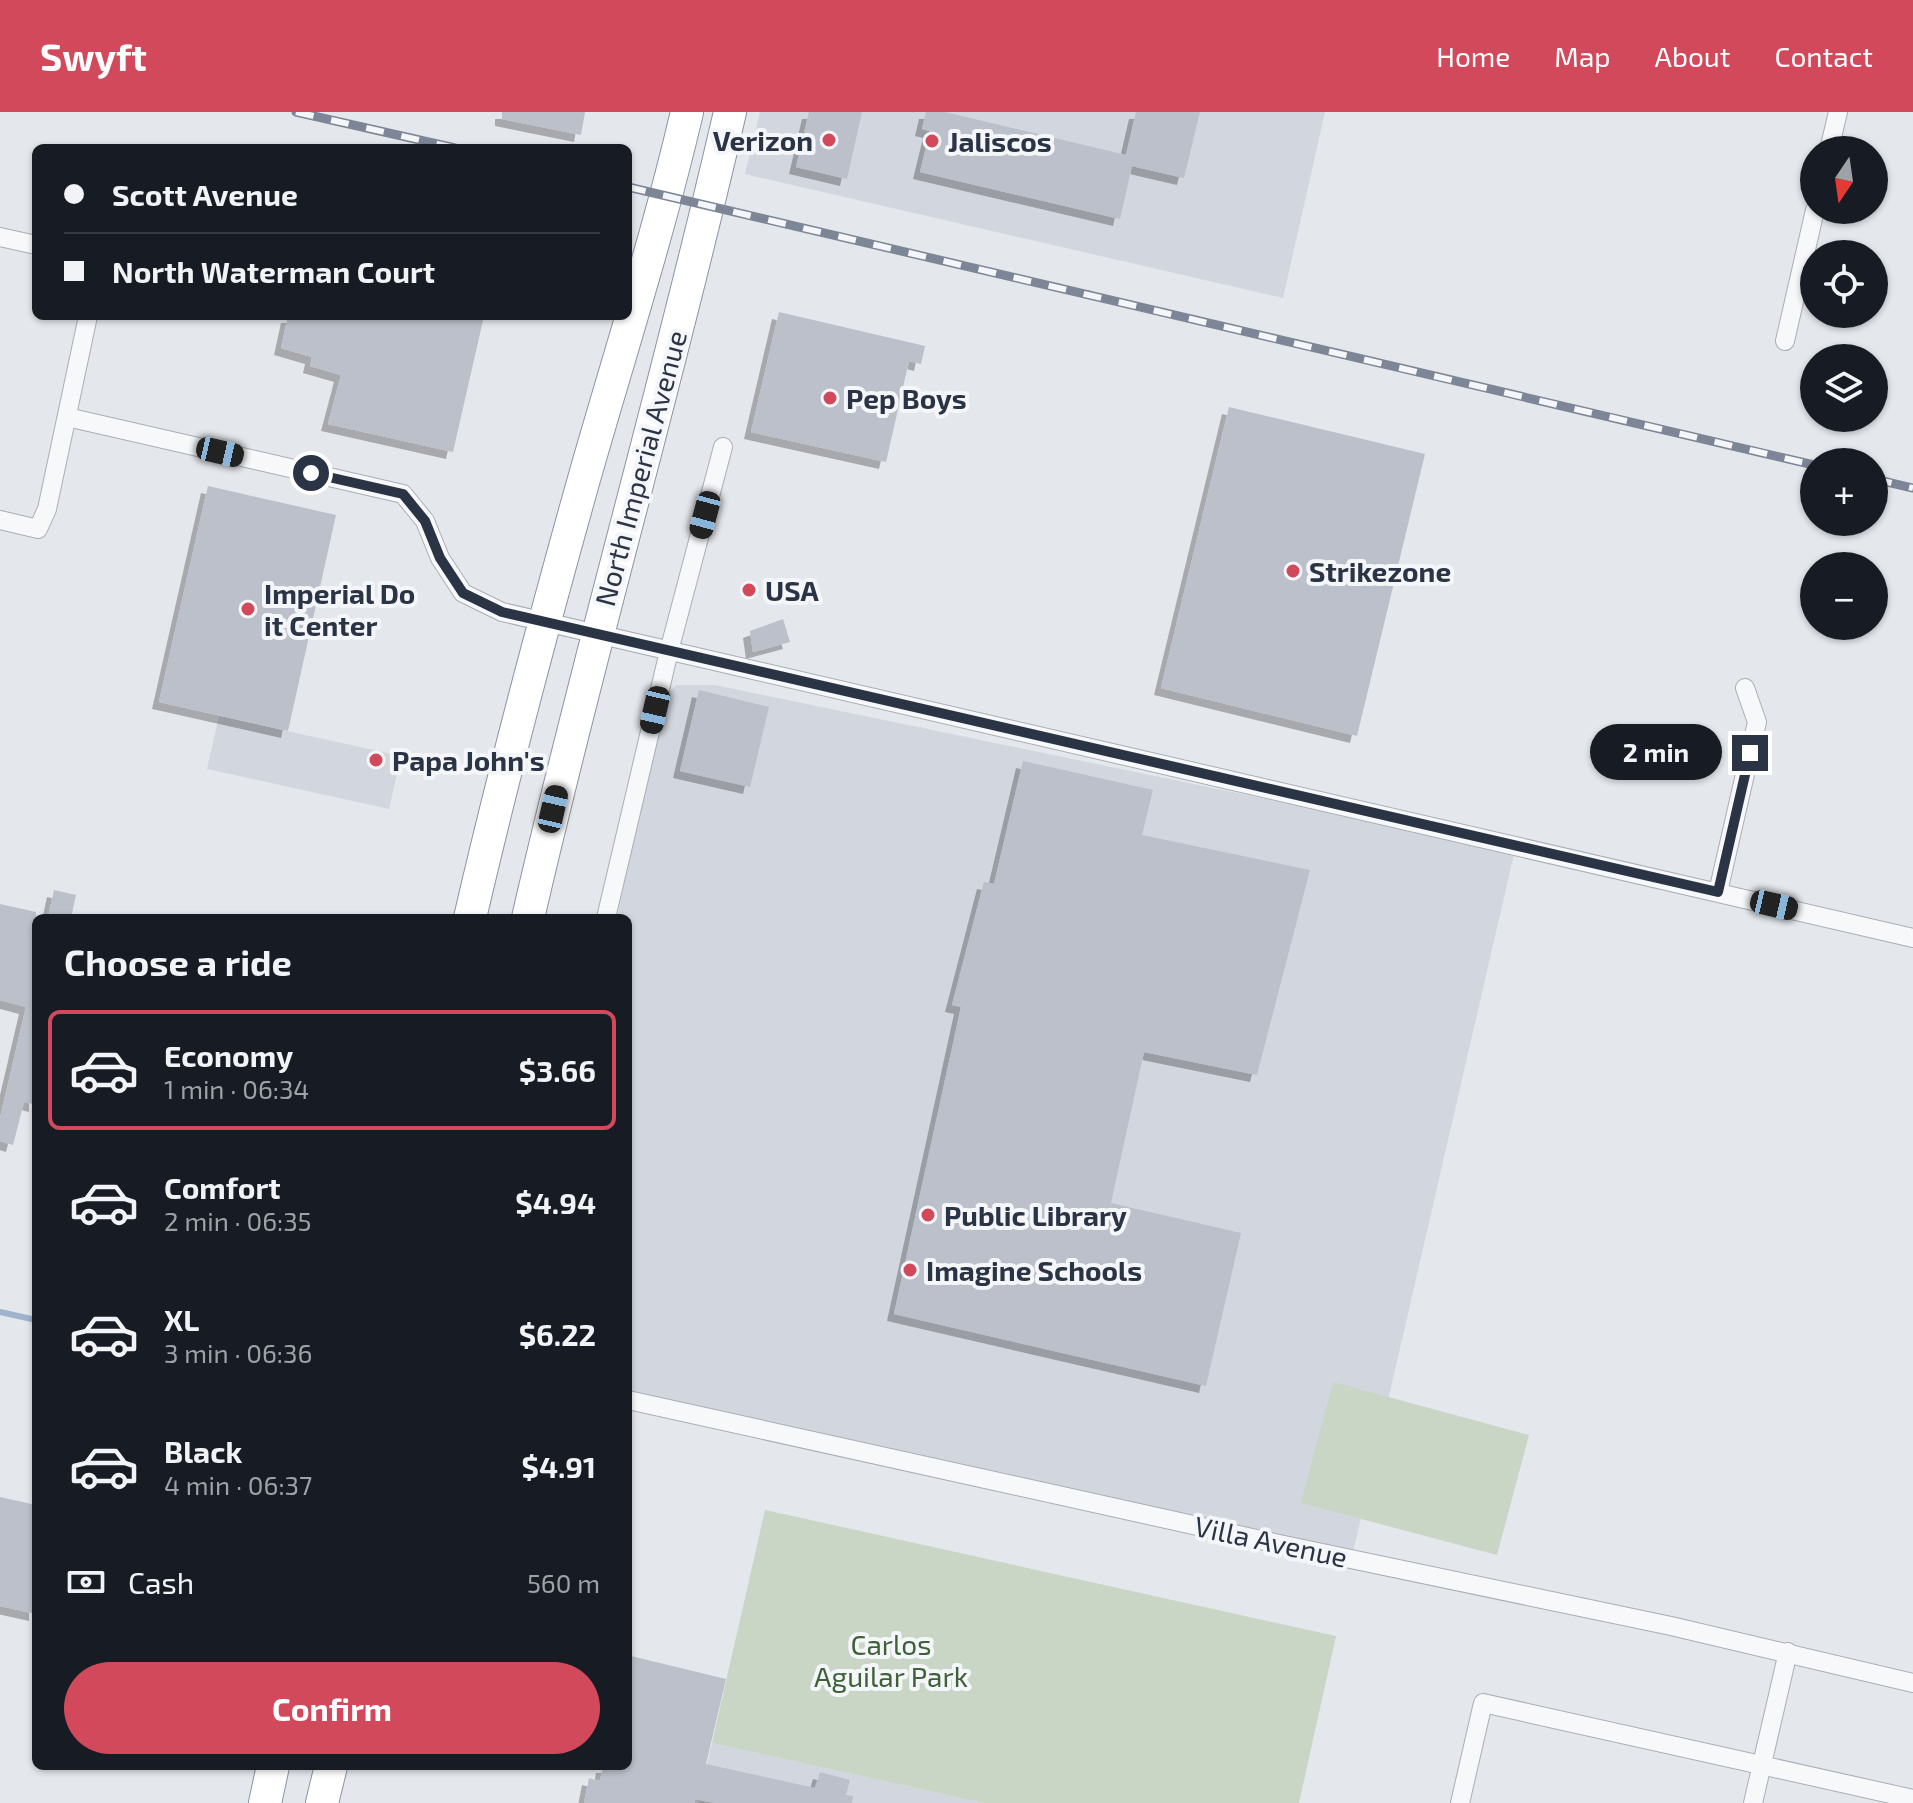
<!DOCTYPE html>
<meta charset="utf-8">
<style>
body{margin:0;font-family:"Exo 2",sans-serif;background:#242831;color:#f1f3f6;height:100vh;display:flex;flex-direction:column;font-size:30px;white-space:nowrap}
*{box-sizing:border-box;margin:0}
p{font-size:26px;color:#9ea1a6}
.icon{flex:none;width:44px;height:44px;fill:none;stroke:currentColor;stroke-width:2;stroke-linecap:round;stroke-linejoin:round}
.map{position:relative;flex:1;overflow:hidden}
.panel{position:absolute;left:32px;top:802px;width:600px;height:856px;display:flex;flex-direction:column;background:#171b24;border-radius:12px;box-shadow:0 2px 6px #0004}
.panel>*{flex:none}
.top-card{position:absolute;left:32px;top:32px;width:600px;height:176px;border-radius:12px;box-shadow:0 2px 6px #0004;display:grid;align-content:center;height:176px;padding:0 32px;background:#171b24}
.needle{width:52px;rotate:193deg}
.fabs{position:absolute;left:1800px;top:24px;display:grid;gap:16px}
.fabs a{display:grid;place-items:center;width:88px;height:88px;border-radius:50%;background:#171b24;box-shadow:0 2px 6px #0004;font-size:40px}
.end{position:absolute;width:36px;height:36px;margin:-18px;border:10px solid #2b3445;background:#fff;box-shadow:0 0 0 4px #fff}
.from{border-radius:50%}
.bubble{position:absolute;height:56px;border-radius:28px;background:#171b24;box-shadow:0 2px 6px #0004;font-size:26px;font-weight:700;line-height:56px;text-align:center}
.car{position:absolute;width:24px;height:48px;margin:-24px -12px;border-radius:10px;box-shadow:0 0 6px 2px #0007;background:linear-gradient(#222 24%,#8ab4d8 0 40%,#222 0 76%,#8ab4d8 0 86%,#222 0)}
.top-card b{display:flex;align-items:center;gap:28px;height:76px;font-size:30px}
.top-card b+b{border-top:2px solid #363941}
.top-card i{width:20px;height:20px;background:#f1f3f6}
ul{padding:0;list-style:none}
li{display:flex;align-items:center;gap:24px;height:120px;margin:0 16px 12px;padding:0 16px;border:4px solid transparent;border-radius:12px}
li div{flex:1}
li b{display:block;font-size:30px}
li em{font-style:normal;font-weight:700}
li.selected{border-color:#d1495b}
li>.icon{width:72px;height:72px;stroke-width:1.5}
h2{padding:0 32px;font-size:36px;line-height:96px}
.pay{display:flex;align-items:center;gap:20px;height:88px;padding:0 32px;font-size:30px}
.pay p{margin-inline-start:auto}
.cta{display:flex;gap:16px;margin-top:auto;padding:16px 32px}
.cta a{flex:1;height:92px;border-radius:48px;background:#d1495b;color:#fff;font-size:32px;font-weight:700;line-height:92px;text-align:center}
header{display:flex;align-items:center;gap:48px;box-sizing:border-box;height:112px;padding:0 40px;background:#d1495b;color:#fff}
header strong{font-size:38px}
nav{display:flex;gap:44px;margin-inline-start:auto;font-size:28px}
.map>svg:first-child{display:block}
.built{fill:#d2d6de}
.green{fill:#c9d6c5}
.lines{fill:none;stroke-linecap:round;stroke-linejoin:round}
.stream{stroke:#9fb4cc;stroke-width:6}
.building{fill:#bbc0ca;filter:url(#shadow)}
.street-casing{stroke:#a9aeb7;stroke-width:20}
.highway-casing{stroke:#8b94a3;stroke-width:34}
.street{stroke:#f7f8fa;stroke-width:18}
.highway{stroke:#fff;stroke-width:32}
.rail-casing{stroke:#7d8696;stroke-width:9}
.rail{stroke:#f4f6f9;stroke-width:6;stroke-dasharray:18;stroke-linecap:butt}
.route{stroke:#2b3445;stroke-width:10}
.poi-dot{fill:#d1495b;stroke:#f4f6f9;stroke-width:3}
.labels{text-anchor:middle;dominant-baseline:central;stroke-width:8;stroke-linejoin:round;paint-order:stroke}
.poi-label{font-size:28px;font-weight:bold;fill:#2b3445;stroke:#f4f6f9;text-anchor:start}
.street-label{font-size:28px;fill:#2b3445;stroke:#f4f6f9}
.park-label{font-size:28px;fill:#3f6138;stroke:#f4f6f9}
</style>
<header>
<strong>Swyft</strong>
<nav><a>Home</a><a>Map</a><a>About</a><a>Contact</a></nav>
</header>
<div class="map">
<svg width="1913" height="1691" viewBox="0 0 1913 1691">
<defs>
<filter id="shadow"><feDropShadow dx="-7" dy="7" stdDeviation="0" flood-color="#0004"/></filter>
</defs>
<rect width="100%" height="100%" fill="#e4e7ec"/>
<g class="built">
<path d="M 760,0 L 1325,0 L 1283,186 L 745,62 Z"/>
<path d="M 676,573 L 715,573 L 1343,703 L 1514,742 L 1353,1440 L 628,1287 L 628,806 L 617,806 L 660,592 Z"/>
<path d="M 219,604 L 401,644 L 389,697 L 207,657 Z"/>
<path d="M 712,1631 L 984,1691 L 698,1691 Z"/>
</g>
<g class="green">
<path d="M 1333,1270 L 1529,1323 L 1497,1443 L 1301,1391 Z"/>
<path d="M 765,1398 L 1336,1524 L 1299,1691 L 984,1691 L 712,1631 Z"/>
</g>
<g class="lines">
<path class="stream" d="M 0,1200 L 36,1208"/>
</g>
<g class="building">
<path d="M 502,0 L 585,0 L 581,23 L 502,7 Z"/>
<path d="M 809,0 L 862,0 L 847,67 L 796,55 Z"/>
<path d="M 926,0 L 945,0 L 1126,43 L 1136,0 L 1200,0 L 1184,66 L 1132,54 L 1120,107 L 920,60 L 930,19 L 922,17 Z"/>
<path d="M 779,200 L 925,234 L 921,252 L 909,249 L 886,350 L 751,320 Z"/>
<path d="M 288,204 L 484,204 L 453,340 L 328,312 L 341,263 L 310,254 L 312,245 L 281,236 Z"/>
<path d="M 1229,295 L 1425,342 L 1357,624 L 1161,576 Z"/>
<path d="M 208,374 L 336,403 L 288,619 L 159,590 Z"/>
<path d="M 783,507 L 790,530 L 753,540 L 750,519 Z"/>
<path d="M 699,578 L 769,595 L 750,675 L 680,659 Z"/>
<path d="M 1023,649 L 1153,678 L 1142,723 L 1310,758 L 1257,963 L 1144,940 L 1111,1091 L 1241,1121 L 1206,1274 L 894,1202 L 961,895 L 952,893 L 984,770 L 994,772 Z"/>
<path d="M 54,778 L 76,783 L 71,806 L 48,806 Z"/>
<path d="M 0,792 L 36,800 L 36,993 L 24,990 L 13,1033 L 0,1029 L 0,1006 L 26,895 L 0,888 Z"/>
<path d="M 0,1385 L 36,1393 L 36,1502 L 0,1494 Z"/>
<path d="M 631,1544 L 726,1567 L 706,1652 L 815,1676 L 820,1660 L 850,1668 L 846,1683 L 853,1684 L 852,1691 L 714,1691 L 695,1687 L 694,1691 L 584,1691 L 589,1666 L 600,1669 L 603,1654 L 628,1654 L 628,1556 Z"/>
</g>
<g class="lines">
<defs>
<g id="street">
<path d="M 1829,38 L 1838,0"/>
<path d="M 0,125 L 36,133"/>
<path d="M 1785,229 L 1815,98"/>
<path d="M 67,305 L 403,382 L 425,409 L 440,446 L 463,481 L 502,500 L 1913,826"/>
<path d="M 0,408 L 38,417 L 47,397 L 88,204"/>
<path d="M 1718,780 L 1757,610 L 1745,576"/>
<path d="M 606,806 L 669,539 L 723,335"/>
<path d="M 628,1288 L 1279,1432 L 1671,1514 L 1913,1571"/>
<path d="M 1460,1691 L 1483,1591 L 1913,1687"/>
<path d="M 1753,1691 L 1788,1540"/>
</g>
<g id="highway">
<path d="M 470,806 C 504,659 543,513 584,367 C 619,244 658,124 687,0"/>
<path d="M 528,806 C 590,536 668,270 730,0"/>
<path d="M 265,1691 L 273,1654"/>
<path d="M 322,1691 L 331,1654"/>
</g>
</defs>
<use href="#street" class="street-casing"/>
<use href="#highway" class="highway-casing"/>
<use href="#street" class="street"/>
<use href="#highway" class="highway"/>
<defs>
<g id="rail">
<path d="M 296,0 L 455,36"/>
<path d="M 628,75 L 1814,353"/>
<path d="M 1874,367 L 1913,376"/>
</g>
</defs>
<use href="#rail" class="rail-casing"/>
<use href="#rail" class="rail"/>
</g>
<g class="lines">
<path class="route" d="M 311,361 L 403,382 L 425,409 L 440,446 L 463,481 L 502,500 L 1718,780 L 1750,641"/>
</g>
<g class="poi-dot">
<circle cx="829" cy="28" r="8"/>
<circle cx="932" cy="29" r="8"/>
<circle cx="830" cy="286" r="8"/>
<circle cx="1293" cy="459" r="8"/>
<circle cx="749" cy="478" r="8"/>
<circle cx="248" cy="497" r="8"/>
<circle cx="376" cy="648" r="8"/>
<circle cx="928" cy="1103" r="8"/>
<circle cx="910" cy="1158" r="8"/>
</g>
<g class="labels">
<g class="poi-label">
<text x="813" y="28" text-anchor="end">Verizon</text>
<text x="948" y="29">Jaliscos</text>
<text x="846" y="286">Pep Boys</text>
<text x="1309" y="459">Strikezone</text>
<text x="765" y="478">USA</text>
<text x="264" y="481">Imperial Do<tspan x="264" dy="32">it Center</tspan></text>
<text x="392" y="648">Papa John's</text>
<text x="944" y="1103">Public Library</text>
<text x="926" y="1158">Imagine Schools</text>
</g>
<g class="street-label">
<text transform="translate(640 356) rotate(-75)">North Imperial Avenue</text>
<text transform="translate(1271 1429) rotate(12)">Villa Avenue</text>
</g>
<g class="park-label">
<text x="891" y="1532">Carlos<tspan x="891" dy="32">Aguilar Park</tspan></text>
</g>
</g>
</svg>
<div class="fabs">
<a><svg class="needle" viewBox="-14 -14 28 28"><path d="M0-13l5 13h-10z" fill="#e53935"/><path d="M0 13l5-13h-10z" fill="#9ea1a6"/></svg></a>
<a><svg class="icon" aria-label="locate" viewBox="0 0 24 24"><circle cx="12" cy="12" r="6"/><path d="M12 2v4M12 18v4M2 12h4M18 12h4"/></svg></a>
<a><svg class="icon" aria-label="layers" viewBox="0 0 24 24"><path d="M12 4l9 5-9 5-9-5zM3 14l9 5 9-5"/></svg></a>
<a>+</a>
<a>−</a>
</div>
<i class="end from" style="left:311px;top:361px"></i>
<i class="end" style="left:1750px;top:641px"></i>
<div class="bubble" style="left:1590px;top:612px;width:132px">2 min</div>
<i class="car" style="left:220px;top:340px;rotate:103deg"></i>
<i class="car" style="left:705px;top:403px;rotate:195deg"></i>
<i class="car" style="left:655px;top:598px;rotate:193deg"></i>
<i class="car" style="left:553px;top:697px;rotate:13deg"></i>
<i class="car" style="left:1774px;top:793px;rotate:103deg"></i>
<div class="top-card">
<b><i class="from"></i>Scott Avenue</b>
<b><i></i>North Waterman Court</b>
</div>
<section class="panel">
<h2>Choose a ride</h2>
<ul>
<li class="selected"><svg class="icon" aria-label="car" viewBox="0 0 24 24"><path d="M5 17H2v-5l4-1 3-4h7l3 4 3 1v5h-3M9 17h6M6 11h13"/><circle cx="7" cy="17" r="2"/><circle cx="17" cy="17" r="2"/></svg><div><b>Economy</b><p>1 min · 06:34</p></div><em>$3.66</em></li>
<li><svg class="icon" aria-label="car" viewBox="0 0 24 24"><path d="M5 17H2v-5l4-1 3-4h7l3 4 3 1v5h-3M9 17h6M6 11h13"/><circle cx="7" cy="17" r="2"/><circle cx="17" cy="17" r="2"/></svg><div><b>Comfort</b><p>2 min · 06:35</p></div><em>$4.94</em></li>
<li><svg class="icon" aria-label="car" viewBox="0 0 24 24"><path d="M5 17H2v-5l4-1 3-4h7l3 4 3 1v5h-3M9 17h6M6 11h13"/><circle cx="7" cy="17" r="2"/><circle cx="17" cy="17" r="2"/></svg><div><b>XL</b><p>3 min · 06:36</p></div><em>$6.22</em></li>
<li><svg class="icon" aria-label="car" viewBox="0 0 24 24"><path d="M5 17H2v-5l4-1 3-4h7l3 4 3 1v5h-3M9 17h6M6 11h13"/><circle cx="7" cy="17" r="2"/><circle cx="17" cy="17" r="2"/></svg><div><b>Black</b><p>4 min · 06:37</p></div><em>$4.91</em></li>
</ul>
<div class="pay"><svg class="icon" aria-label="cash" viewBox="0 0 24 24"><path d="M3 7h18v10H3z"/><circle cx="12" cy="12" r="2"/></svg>Cash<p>560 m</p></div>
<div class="cta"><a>Confirm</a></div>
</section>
</div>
